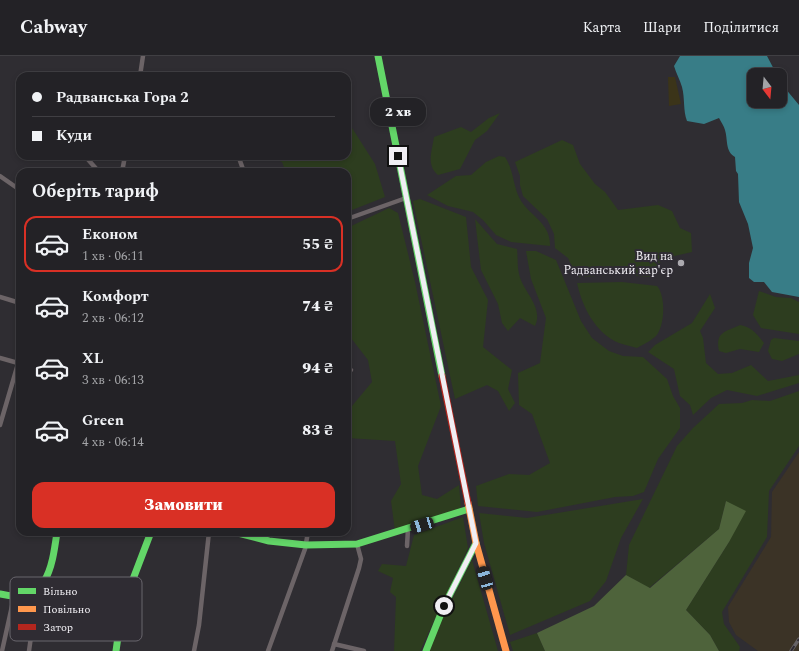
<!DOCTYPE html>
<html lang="uk">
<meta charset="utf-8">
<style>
body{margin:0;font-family:Spectral,serif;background:#2b2a2e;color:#f1f3f6;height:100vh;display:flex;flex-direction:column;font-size:15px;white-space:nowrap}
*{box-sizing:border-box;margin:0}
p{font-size:13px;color:#a3a4a7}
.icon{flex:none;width:22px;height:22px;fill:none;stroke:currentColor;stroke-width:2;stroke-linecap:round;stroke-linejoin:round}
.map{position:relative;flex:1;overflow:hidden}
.sheet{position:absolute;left:16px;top:112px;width:335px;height:368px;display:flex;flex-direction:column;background:#232226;border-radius:12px;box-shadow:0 2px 6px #0003,0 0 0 1px #403f43}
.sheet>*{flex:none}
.banner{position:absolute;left:16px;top:16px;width:335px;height:88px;border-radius:12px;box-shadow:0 2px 6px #0003,0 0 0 1px #403f43;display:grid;align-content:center;height:88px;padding:0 16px;background:#232226}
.needle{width:26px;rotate:164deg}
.controls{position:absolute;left:747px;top:12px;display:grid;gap:8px}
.controls a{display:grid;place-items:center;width:40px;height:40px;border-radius:8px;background:#232226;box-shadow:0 2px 6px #0003,0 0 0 1px #403f43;font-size:20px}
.end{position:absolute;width:18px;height:18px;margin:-9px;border:5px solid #f0eef3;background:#111;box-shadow:0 0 0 2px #111}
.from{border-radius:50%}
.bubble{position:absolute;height:28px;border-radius:12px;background:#232226;box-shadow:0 2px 6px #0003,0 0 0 1px #403f43;font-size:13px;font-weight:800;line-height:28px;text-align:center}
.car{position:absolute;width:12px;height:24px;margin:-12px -6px;border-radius:5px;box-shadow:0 0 3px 1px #0007;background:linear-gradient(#222 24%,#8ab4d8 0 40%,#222 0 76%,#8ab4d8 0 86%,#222 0)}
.banner b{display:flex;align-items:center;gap:14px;height:38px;font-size:15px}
.banner b+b{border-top:1px solid #403f43}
.banner i{width:10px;height:10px;background:#f1f3f6}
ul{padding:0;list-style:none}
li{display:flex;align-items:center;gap:12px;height:56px;margin:0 8px 6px;padding:0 8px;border:2px solid transparent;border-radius:12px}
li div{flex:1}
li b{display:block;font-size:15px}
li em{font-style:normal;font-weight:800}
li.on{border-color:#d93025}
li>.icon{width:36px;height:36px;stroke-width:1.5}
h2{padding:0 16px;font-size:18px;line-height:48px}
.button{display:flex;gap:8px;margin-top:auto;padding:8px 16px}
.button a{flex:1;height:46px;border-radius:12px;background:#d93025;color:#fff;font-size:16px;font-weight:800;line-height:46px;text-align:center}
header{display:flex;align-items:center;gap:24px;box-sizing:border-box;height:56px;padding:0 20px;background:#232226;border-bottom:1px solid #403f43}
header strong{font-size:19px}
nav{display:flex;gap:22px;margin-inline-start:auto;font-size:14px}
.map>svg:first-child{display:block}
.industrial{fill:#3b3326}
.green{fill:#2d3d1f}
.forest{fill:#4e633b}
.sand{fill:#3b3419}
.water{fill:#387d87}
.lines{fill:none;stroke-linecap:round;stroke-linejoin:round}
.street{stroke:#6c6467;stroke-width:4.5}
.fast{stroke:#63d668;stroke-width:7}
.slow{stroke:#ff974d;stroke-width:7}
.jam{stroke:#b3261e;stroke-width:7}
.rail-casing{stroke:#666366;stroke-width:3.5}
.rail{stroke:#2f2c33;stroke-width:2;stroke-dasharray:6;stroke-linecap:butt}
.route{stroke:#f0eef3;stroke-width:5}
.poi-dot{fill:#acaaaf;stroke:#2f2c33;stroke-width:1.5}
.labels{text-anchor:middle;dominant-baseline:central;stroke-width:4;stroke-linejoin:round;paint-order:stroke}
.poi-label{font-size:12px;fill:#f0eef3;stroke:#2f2c33;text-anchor:end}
.key{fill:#2f2c33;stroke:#69666d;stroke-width:1}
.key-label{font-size:11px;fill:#f0eef3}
</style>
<header>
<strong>Cabway</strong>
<nav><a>Карта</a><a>Шари</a><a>Поділитися</a></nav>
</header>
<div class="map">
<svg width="799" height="595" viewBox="0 0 799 595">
<rect width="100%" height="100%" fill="#2f2d32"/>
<path class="industrial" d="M 799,396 L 799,595 L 758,595 L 736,579 L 729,566 L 728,551 L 771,481 L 772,436 Z"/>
<g class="green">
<path d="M 500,57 L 487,75 L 475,84 L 460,113 L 438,119 C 426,109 432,95 434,81 L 461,71 L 471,76 L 489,62 Z"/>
<path d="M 347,64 L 375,108 L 385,141 L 347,156 L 347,116 L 286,116 L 282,106 L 268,100 L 347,100 Z"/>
<path d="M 562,84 L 573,89 L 580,108 L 595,128 L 605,136 L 618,154 L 658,149 L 672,155 L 680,172 L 691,177 L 692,196 L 670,201 L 661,205 L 653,221 L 620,219 L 577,221 L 568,202 L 555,192 L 554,178 L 547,163 L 523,140 L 520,129 L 520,120 L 515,106 Z"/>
<path d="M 499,100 L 505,101 C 513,113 513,127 518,139 C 526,159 551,165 550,190 L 511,186 L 496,179 L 483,164 L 473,156 L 448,150 L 427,139 L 456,120 L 471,119 L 486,106 Z"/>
<path d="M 420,143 L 466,161 L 471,211 L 488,244 L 483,291 L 512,314 L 508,333 L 515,347 L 509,355 L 498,335 L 487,329 L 455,343 L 413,145 Z"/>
<path d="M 389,152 L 398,157 L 415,226 L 441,350 L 418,410 L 422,439 L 437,443 L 459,429 L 461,452 L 395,475 L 391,445 L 401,428 L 395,385 L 347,382 L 347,356 L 372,326 L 368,304 L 351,282 L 347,285 L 347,172 Z"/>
<path d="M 475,163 L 497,188 L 517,193 C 518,201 517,210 519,218 C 523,236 544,251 535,270 L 520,262 L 508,275 L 502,267 L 498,248 L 481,214 Z"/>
<path d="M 526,195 L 536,195 L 556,204 L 581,265 L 592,282 L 609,295 L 623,300 L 643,301 L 667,323 L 673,340 L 680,352 L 680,372 L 658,403 L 644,436 L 633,440 L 615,441 L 537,456 L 478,450 L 476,430 L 509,418 L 529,419 L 550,407 L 532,358 L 519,349 L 518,317 L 540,307 L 546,262 L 531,223 Z"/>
<path d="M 622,226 L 657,230 C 666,240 665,270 656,280 C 651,285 642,289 637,292 C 631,290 624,289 619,287 C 595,277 582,250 577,227 Z"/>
<path d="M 759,235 L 776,241 L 791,242 L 799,246 L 799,278 L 761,272 L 753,259 Z"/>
<path d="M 710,238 L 715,252 L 700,275 L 703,282 L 706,307 L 718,318 L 732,317 L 751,309 L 768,325 L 799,319 L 799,327 L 757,340 L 727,334 L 711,342 L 693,359 L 690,349 L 680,340 L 674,313 L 648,296 L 655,289 L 692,267 Z"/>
<path d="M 740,269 C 752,271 757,278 764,287 L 759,296 L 740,293 L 726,297 L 719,295 C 715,275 726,276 740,269 Z"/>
<path d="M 774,282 L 799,285 L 799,298 L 782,305 L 772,303 L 768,295 L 771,284 Z"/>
<path d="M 799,335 L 799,390 L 769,435 L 767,481 L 722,556 L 724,568 L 740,591 L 739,595 L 719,595 L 710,579 L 686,554 L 729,486 L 726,445 L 719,473 L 649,532 L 626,519 L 629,489 L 677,390 L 693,372 L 719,348 L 742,347 L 752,344 L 770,345 Z"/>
<path d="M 643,443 L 621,482 L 606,525 L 590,545 L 510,579 L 484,487 L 479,457 L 527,462 Z"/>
<path d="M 463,461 L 468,492 L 420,595 L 394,595 L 396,541 L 390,536 L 393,522 L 378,515 L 382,508 L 406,510 L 414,479 Z"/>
<path d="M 472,504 L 498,595 L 429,595 L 440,567 Z"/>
<path d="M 537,577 L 545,595 L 513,595 L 510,586 Z"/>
</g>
<path class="forest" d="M 726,445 L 746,455 L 729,486 L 686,554 L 710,579 L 719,595 L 545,595 L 537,577 L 594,550 L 626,519 L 650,532 L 719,473 Z"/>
<path class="sand" d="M 668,21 L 675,21 L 681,48 L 669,50 Z"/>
<path class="water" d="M 680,0 L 767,0 L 777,19 L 754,19 L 754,45 L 780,45 L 780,26 L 799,49 L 799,241 L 772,236 L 764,226 L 754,226 L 749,222 L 749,207 L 753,192 L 748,168 L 739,146 L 738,118 L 736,115 L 735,101 C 725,95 728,84 725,74 C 724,70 721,66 719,62 L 704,68 L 687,65 C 683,55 685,42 682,31 C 680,24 676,17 674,10 Z"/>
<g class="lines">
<g class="street">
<path d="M 140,20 L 143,0"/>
<path d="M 85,100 L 99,116"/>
<path d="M 239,102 L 244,116"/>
<path d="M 122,116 L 125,100"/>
<path d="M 0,120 L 20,134"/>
<path d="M 347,163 L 406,142"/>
<path d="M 0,241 L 20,247"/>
<path d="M 0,302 L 18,307"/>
<path d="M 347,311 L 351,314"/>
<path d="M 0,369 L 20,301"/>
<path d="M 407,490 L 408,473"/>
<path d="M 73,552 L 120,563"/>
<path d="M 334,588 L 364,595"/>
<path d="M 2,595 L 14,541"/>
<path d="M 29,595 L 36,545"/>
<path d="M 194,595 L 199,569 L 209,476"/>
<path d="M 268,595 L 305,493 L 308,476"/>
<path d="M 332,595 L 359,512 L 361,503 L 357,488"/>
</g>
<g class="fast">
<path d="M 378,0 L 442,320"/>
<path d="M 234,476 L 269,485 L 306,489 L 357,488 L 469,453"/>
<path d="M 0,538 C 47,550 52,512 57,476"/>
<path d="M 116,595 L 122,552 L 151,476"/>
<path d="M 426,595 L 444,550 L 476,487"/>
</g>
<path class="slow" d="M 468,447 L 476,487 L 506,595"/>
<path class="jam" d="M 442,320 L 468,447"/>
<defs>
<path id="rail" d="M 791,595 L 799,583"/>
</defs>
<use href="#rail" class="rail-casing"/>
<use href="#rail" class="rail"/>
</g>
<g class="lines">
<path class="route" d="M 398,100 L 476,487 L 444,550"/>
</g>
<circle class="poi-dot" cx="681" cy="207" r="4"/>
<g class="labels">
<g class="poi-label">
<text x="673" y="200">Вид на<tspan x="673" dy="14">Радванський кар'єр</tspan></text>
</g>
</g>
<rect x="10" y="521" width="132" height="64" rx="6" class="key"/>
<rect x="18" y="532" width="18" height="6" fill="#63d668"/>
<rect x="18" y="550" width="18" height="6" fill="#ff974d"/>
<rect x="18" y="568" width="18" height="6" fill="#b3261e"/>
<g class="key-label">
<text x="43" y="539">Вільно</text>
<text x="43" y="557">Повільно</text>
<text x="43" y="575">Затор</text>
</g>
</svg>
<div class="controls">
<a><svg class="needle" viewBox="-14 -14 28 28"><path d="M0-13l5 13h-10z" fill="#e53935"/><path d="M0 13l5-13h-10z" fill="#a3a4a7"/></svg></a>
</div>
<i class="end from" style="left:444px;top:550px"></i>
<i class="end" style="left:398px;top:100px"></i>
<div class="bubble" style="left:370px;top:42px;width:56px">2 хв</div>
<i class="car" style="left:422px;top:469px;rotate:253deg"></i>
<i class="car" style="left:485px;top:522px;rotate:344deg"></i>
<div class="banner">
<b><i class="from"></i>Радванська Гора 2</b>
<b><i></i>Куди</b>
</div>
<section class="sheet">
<h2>Оберіть тариф</h2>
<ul>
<li class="on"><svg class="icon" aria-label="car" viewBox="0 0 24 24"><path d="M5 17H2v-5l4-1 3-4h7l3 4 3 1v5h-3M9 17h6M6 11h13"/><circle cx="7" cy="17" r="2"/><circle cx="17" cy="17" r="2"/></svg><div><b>Економ</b><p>1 хв · 06:11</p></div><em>55 ₴</em></li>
<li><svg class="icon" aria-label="car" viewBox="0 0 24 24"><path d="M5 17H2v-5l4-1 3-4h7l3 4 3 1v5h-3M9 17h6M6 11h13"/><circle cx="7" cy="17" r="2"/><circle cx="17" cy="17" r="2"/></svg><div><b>Комфорт</b><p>2 хв · 06:12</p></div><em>74 ₴</em></li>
<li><svg class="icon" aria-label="car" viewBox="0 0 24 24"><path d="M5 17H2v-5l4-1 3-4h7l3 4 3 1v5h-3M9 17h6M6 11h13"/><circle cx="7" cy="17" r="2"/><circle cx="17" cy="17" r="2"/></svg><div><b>XL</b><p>3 хв · 06:13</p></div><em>94 ₴</em></li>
<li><svg class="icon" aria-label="car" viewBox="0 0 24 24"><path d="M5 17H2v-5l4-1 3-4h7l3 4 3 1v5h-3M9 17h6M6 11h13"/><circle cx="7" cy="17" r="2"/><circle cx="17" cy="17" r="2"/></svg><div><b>Green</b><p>4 хв · 06:14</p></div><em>83 ₴</em></li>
</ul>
<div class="button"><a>Замовити</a></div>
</section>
</div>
